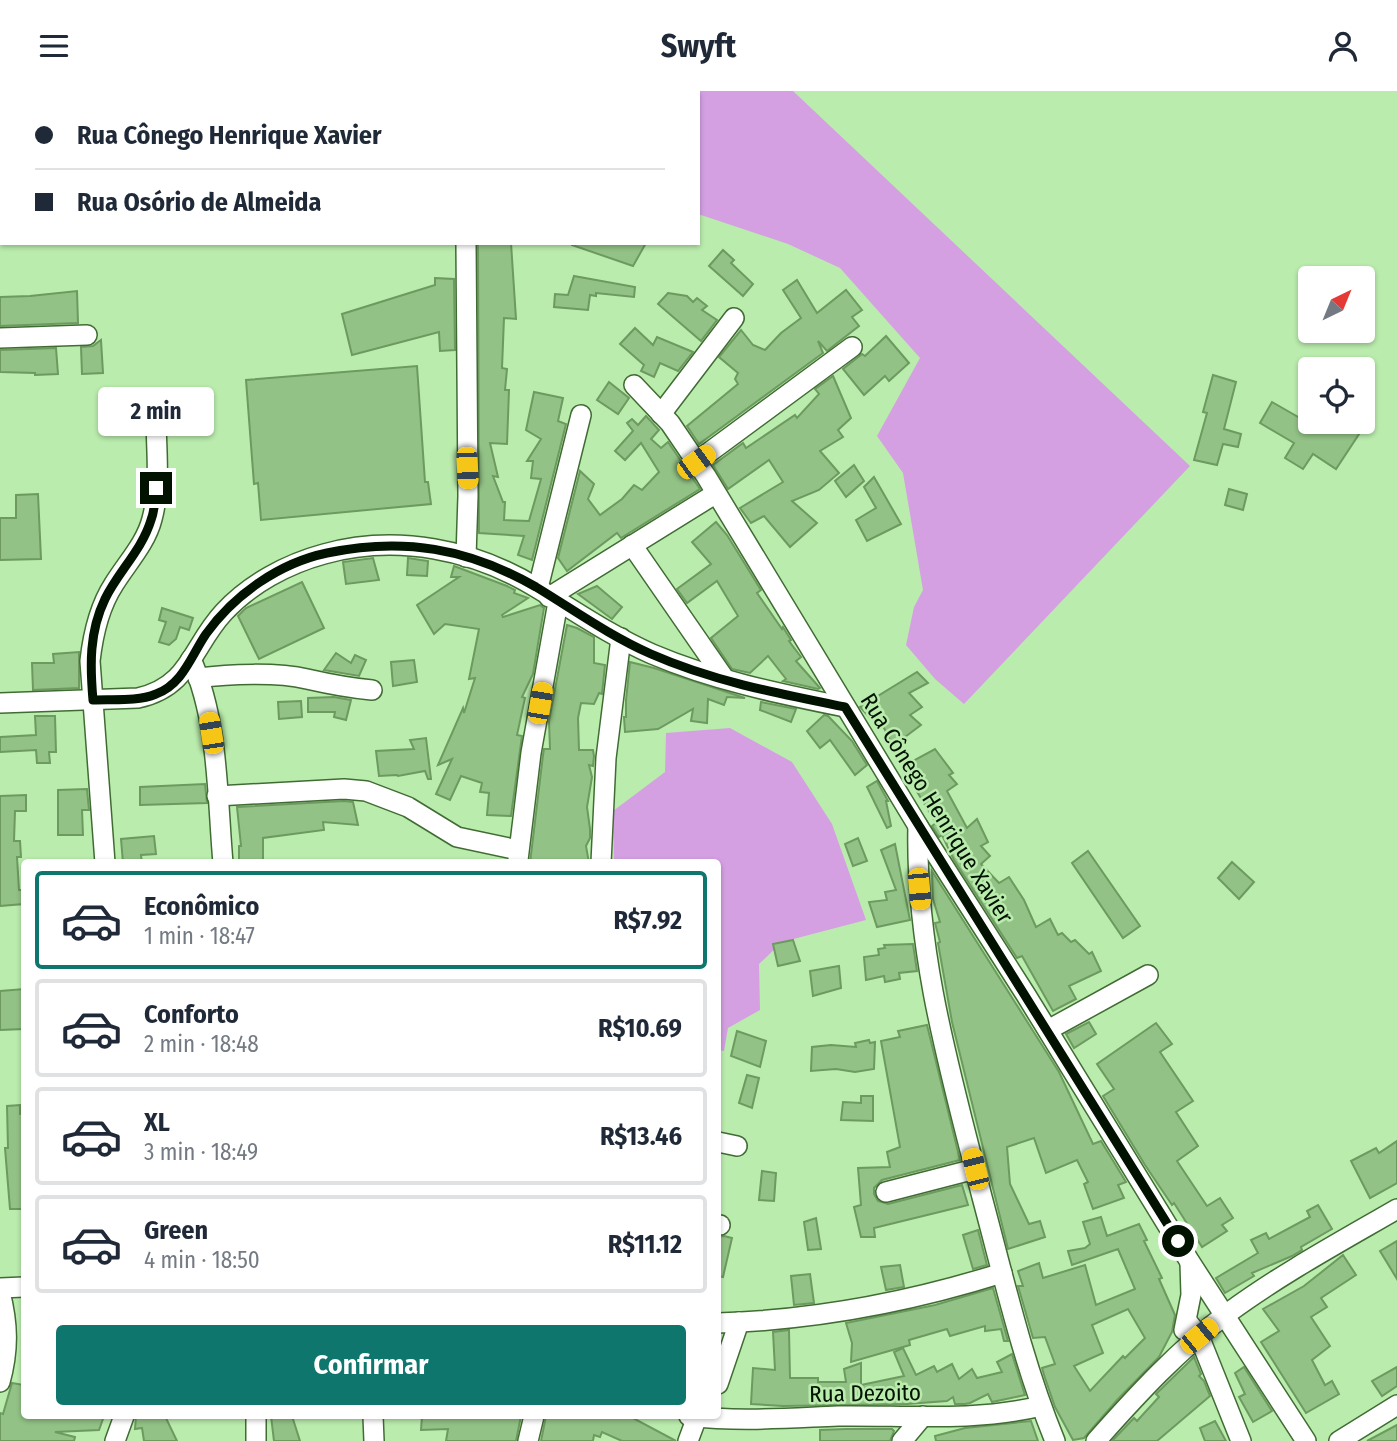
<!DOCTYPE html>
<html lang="pt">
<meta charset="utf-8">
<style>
body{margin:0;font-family:"Fira Sans Condensed",sans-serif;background:#f2f2f3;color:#1f2937;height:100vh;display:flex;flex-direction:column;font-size:26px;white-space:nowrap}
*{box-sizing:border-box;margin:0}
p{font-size:23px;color:#747a83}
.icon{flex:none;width:38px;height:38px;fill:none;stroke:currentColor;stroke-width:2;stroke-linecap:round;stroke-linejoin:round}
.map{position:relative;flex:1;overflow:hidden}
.drawer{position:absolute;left:21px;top:768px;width:700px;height:560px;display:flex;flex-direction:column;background:#fff;border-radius:7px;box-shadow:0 2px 5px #0004}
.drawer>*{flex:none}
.hud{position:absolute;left:0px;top:0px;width:700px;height:154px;box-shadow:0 2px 5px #0004;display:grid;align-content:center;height:154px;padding:0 35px;background:#fff}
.needle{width:46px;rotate:43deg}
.tools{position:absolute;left:1298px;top:175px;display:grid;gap:14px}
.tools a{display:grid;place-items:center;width:77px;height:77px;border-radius:7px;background:#fff;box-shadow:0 2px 5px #0004;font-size:35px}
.end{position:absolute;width:32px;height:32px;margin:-16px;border:9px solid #021200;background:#fff;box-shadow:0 0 0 4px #fff}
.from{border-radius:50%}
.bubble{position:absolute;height:49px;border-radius:7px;background:#fff;box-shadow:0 2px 5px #0004;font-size:23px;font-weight:700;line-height:49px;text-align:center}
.car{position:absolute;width:21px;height:42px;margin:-21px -10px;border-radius:9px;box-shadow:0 0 5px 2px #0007;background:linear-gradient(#f5c518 24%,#345 0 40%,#f5c518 0 76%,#345 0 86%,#f5c518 0)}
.hud b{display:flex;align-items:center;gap:24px;height:66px;font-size:26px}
.hud b+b{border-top:2px solid #e0e1e3}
.hud i{width:18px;height:18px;background:#1f2937}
ul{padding:12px 0 0;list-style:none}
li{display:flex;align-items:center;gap:21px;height:98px;margin:0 14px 10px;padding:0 21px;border:4px solid #e0e1e3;border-radius:7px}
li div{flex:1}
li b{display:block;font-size:26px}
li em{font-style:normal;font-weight:700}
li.selected{border-color:#0f766e}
li>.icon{width:63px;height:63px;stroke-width:1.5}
.action{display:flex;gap:14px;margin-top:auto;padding:14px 35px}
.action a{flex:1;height:80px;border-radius:7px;background:#0f766e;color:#fff;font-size:28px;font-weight:700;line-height:80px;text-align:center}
header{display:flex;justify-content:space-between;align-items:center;height:91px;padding:0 35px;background:#fff;font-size:32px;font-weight:700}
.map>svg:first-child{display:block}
.green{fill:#d4a0e2}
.building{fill:#92c285;stroke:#6c9a5f;stroke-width:2;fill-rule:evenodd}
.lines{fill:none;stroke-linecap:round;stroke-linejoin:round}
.minor-casing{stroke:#406c33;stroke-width:22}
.minor{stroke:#fff;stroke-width:19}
.route{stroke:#021200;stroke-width:9}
.labels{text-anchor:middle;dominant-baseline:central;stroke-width:5;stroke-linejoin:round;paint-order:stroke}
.street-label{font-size:23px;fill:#021200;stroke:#baecad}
</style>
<header><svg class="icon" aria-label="menu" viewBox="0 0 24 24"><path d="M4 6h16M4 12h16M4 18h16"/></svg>Swyft<svg class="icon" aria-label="person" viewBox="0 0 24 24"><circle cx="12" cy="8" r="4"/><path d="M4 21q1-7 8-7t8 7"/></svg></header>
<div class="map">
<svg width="1397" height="1350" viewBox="0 0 1397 1350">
<rect width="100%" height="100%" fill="#baecad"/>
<g class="green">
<path d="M 547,0 L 793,0 L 1190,375 L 964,613 L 935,588 L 906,554 L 914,516 L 923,499 L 903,382 L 877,345 L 920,267 L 840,177 L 788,153 L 698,123 L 698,2 L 545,2 Z"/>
<path d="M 730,637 L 792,671 L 832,733 L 866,829 L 782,851 L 759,873 L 760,919 L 728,937 L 724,960 L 718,959 L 718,772 L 614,772 L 613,720 L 665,681 L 666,642 Z"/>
</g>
<g class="building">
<path d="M 511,152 L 516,228 L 504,227 L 502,277 L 507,278 L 505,299 L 509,299 L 507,353 L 490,352 L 498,386 L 493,385 L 503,411 L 505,411 L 504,429 L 529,430 L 541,388 L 531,387 L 533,370 L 527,370 L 541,348 L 526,339 L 534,301 L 563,307 L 558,330 L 566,333 L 532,469 L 518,464 L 524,445 L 479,442 L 478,153 Z"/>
<path d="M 572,152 L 646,152 L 633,175 L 572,154 Z"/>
<path d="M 723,159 L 734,169 L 731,172 L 753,193 L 743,205 L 709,175 Z"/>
<path d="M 574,185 L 635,196 L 634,206 L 596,202 L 596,205 L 590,204 L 588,219 L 554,216 L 555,203 L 568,204 Z"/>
<path d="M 435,187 L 454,188 L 455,259 L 440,260 L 439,241 L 352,264 L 342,223 L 435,194 Z"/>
<path d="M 797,189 L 817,222 L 846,199 L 862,219 L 852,226 L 859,235 L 827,260 L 818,250 L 823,262 L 699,353 L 687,335 L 738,293 L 735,288 L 738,282 L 719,266 L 741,239 L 753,254 L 765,259 L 781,242 L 801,227 L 783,199 Z"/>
<path d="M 77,200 L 78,232 L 0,235 L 0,206 L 30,205 Z"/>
<path d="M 668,202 L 687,205 L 693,211 L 697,207 L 707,215 L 702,219 L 717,229 L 701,250 L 658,213 Z"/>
<path d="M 635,237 L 653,254 L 657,246 L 693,261 L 678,280 L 660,272 L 654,286 L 641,280 L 644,274 L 620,253 Z"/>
<path d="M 886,245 L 909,272 L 889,290 L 885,285 L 864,304 L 843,278 L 862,263 L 865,265 Z"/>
<path d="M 101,249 L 103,282 L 82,283 L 81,256 L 93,255 Z"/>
<path d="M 56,257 L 58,283 L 35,284 L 35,282 L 0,281 L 0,259 Z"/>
<path d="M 417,275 L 425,391 L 428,391 L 431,413 L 261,429 L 258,392 L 254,393 L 246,289 Z"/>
<path d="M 1213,284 L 1236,291 L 1224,338 L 1241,343 L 1238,356 L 1223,353 L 1217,374 L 1194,369 L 1207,322 L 1203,321 Z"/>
<path d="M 833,285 L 851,327 L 838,339 L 843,346 L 820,360 L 839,382 L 819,399 L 792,410 L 817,432 L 790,456 L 764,425 L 751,432 L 740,417 L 783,391 L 769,369 L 728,398 L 713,374 L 743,352 L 746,357 L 795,324 L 797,327 L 819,303 L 815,298 Z"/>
<path d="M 609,291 L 629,307 L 618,323 L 597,309 Z"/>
<path d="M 1272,311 L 1307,331 L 1367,331 L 1336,378 L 1313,363 L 1303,378 L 1285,367 L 1294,352 L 1260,332 Z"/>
<path d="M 646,325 L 659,339 L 651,348 L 661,357 L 668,351 L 700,398 L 621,447 L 617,442 L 567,480 L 558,467 L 580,380 L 594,393 L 588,408 L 600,424 L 622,408 L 634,394 L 642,399 L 659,381 L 641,352 L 625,369 L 615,360 L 633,340 L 627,332 L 632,328 L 638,334 Z"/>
<path d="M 854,374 L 864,390 L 846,406 L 835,390 Z"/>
<path d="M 874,386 L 901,433 L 867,450 L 856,429 L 876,417 L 864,396 Z"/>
<path d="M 1229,398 L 1247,403 L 1243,419 L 1225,414 Z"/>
<path d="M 38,403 L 41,468 L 0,469 L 0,427 L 16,427 L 16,404 Z"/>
<path d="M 716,431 L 727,444 L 761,499 L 757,502 L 782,538 L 783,536 L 791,549 L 789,550 L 801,566 L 796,570 L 820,597 L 818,598 L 783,590 L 786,588 L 768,565 L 750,582 L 732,578 L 711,547 L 738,525 L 717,490 L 687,512 L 677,498 L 711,473 L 692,451 Z"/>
<path d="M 373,467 L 379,489 L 346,493 L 343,471 Z"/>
<path d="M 408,467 L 428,470 L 427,485 L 407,484 Z"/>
<path d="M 454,475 L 507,495 L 515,499 L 514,502 L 528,507 L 502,524 L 503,526 L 540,514 L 544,517 L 533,583 L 522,606 L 525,607 L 517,644 L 522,645 L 511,725 L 487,724 L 489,702 L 480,701 L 482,692 L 461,685 L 450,709 L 436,703 L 452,668 L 438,674 L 463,617 L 464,622 L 475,587 L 469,588 L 479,538 L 445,533 L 434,543 L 417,514 L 459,486 L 451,486 Z"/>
<path d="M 302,491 L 324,537 L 259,568 L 238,525 L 246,517 Z"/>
<path d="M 597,495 L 622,516 L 612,528 L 578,503 Z"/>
<path d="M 162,517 L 193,527 L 189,539 L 180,536 L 176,548 L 169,554 L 159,551 L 166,531 L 159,529 Z"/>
<path d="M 567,534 L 577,537 L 594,546 L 594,572 L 605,574 L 602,603 L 599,602 L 594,613 L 581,612 L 578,627 L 579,659 L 593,659 L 594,665 L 593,675 L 589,674 L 592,686 L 587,716 L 590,738 L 590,747 L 586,755 L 589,772 L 530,772 L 543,664 L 544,658 L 550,658 L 549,630 Z"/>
<path d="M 79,561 L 79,597 L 33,599 L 32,572 L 54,572 L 53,563 Z"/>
<path d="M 336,562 L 351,572 L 355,564 L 366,569 L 359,585 L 324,579 Z"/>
<path d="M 414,569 L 417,591 L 393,595 L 391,571 Z"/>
<path d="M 630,571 L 654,577 L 745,607 L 727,606 L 724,614 L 708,608 L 707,632 L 691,630 L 693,618 L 658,638 L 625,641 L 624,626 L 626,626 L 626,609 Z"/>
<path d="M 917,581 L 928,592 L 909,602 L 922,616 L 910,624 L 921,634 L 893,655 L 878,625 L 871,628 L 860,616 Z"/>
<path d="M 334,606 L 351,609 L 346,629 L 334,626 L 335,621 L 308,621 L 308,607 Z"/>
<path d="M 301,610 L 302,626 L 279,628 L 278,611 Z"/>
<path d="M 761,611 L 796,618 L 791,631 L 760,619 Z"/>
<path d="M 824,624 L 828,625 L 852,650 L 867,674 L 855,684 L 830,649 L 820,657 L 807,640 Z"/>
<path d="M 35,625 L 55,625 L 56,661 L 49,661 L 50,672 L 37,672 L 36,659 L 0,661 L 0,646 L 36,644 Z"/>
<path d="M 426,647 L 431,688 L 428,688 L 425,680 L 398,685 L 397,684 L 379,685 L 376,660 L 414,658 L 410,649 Z"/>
<path d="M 935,658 L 953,682 L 949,684 L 957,693 L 947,700 L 967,737 L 977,728 L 988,751 L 981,755 L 990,765 L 981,773 L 999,792 L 1009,786 L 1024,809 L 1036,836 L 1050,828 L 1058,844 L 1062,842 L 1071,851 L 1075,849 L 1089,863 L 1092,861 L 1101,880 L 1069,895 L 1076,908 L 1053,920 L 1022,865 L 1017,867 L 954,769 L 942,744 L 939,746 L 932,735 L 936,732 L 902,676 Z"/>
<path d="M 877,690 L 888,710 L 886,710 L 891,735 L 887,737 L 867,696 Z"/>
<path d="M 205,693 L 207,712 L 140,714 L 140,696 Z"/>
<path d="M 87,698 L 89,719 L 82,719 L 83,744 L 58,744 L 58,699 Z"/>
<path d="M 26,704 L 26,720 L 15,720 L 14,750 L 20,750 L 21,766 L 17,766 L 19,799 L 24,799 L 24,813 L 0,815 L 0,705 Z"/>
<path d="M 344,710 L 353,711 L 358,734 L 323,731 L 324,739 L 263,747 L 263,772 L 239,772 L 239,755 L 241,755 L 237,716 Z"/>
<path d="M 154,745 L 156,763 L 141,764 L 142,772 L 123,772 L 121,748 Z"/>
<path d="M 858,747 L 867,770 L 853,775 L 845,753 Z"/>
<path d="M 895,753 L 910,829 L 877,836 L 869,811 L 887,809 L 885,801 L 896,799 L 881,759 Z"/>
<path d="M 1088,760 L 1140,835 L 1123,847 L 1072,772 Z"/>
<path d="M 1232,771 L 1254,791 L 1239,808 L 1218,787 Z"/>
<path d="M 932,780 L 1059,981 L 1093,1053 L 1101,1050 L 1126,1091 L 1118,1094 L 1124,1107 L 1093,1118 L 1084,1093 L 1088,1091 L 1077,1069 L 1046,1082 L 1034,1047 L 1007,1056 L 1010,1093 L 1029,1133 L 1040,1130 L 1045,1146 L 1008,1158 L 952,931 L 938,852 L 940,851 L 935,832 L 940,831 L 933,808 Z"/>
<path d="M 793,849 L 800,870 L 778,875 L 773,853 Z"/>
<path d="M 913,853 L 917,880 L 899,882 L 900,888 L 885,891 L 884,885 L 866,889 L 864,866 L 879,864 L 878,858 L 885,857 L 884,854 Z"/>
<path d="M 839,875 L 841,897 L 813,905 L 810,880 Z"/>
<path d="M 24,898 L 24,938 L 0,939 L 0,900 Z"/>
<path d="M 1089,931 L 1096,943 L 1074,957 L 1066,943 Z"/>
<path d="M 1156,932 L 1172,953 L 1160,961 L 1193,1010 L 1176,1021 L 1198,1055 L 1177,1070 L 1207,1115 L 1220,1107 L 1233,1127 L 1222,1134 L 1227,1140 L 1202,1156 L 1174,1112 L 1172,1114 L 1145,1074 L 1103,1005 L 1114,998 L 1097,973 Z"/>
<path d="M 927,934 L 960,1069 L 882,1089 L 874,1097 L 874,1103 L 878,1110 L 888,1113 L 962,1094 L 968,1114 L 874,1137 L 875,1146 L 861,1146 L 854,1116 L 861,1114 L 858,1077 L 890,1076 L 887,1061 L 900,1056 L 881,950 L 900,946 L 898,940 Z"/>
<path d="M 737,940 L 766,950 L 760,976 L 731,965 Z"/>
<path d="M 869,949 L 870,952 L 875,951 L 874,978 L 855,981 L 836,978 L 811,980 L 812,956 L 831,954 L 856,956 L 855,952 Z"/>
<path d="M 747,984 L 759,987 L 752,1017 L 739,1012 Z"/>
<path d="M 861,1005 L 873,1005 L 873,1030 L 841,1029 L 843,1011 L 861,1012 Z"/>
<path d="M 20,1014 L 20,1023 L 24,1023 L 24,1118 L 10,1118 L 5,1057 L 8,1057 L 7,1015 Z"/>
<path d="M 1397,1050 L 1397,1092 L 1370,1107 L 1351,1070 L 1376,1057 L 1379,1062 Z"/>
<path d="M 762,1080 L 776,1082 L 774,1110 L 759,1109 Z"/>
<path d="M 1318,1114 L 1332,1138 L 1301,1156 L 1302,1159 L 1292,1165 L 1252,1182 L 1254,1185 L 1225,1202 L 1216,1187 L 1258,1162 L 1251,1149 L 1266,1142 L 1269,1148 L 1310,1126 L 1307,1120 Z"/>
<path d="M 1101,1126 L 1107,1145 L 1139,1133 L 1147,1149 L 1144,1150 L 1162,1187 L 1159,1188 L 1175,1224 L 1172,1241 L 1159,1266 L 1118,1308 L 1084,1347 L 1073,1349 L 1055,1316 L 1045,1287 L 1042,1277 L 1055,1273 L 1045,1246 L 1033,1247 L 1018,1195 L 1023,1195 L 1018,1180 L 1039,1172 L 1043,1187 L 1085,1174 L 1096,1214 L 1135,1198 L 1118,1158 L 1072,1174 L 1068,1160 L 1085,1157 L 1090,1153 L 1083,1131 ZM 1128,1218 L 1145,1247 L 1125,1267 L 1123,1265 L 1090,1300 L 1074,1275 L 1103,1262 L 1092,1234 Z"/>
<path d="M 816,1127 L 821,1158 L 808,1159 L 804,1131 Z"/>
<path d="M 978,1139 L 987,1174 L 973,1178 L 963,1144 Z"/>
<path d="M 724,1145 L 732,1147 L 723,1186 L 718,1185 L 718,1146 Z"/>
<path d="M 1397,1150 L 1397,1188 L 1380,1160 Z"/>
<path d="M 1343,1164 L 1356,1184 L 1321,1207 L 1327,1216 L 1311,1226 L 1330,1255 L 1312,1269 L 1325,1294 L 1332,1290 L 1339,1303 L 1306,1322 L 1261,1251 L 1279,1240 L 1263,1218 L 1304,1195 Z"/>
<path d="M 900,1174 L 904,1196 L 886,1199 L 881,1176 Z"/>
<path d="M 810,1183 L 814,1212 L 794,1214 L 791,1185 Z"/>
<path d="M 993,1197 L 1008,1250 L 1004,1250 L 1001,1238 L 985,1240 L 985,1235 L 950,1245 L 947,1238 L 909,1249 L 910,1254 L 851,1271 L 852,1252 L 846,1232 L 935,1214 Z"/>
<path d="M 789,1239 L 790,1287 L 818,1287 L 818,1291 L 846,1291 L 844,1278 L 861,1272 L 861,1294 L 904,1285 L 894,1261 L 903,1257 L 916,1284 L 934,1275 L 937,1281 L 952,1273 L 959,1288 L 972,1278 L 977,1287 L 1002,1281 L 997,1271 L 1012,1263 L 1025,1304 L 992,1311 L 988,1303 L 970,1312 L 965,1313 L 955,1313 L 953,1306 L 947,1310 L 907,1313 L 783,1315 L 751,1313 L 753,1277 L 775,1279 L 773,1241 Z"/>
<path d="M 1194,1266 L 1201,1283 L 1199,1285 L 1204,1290 L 1210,1305 L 1157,1350 L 1112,1350 L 1134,1327 L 1137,1330 L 1159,1306 L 1156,1303 Z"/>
<path d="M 1244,1276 L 1272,1320 L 1253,1331 L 1239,1306 L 1245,1303 L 1235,1282 Z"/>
<path d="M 1397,1276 L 1397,1295 L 1382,1305 L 1372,1290 Z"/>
<path d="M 12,1292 L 24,1294 L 24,1325 L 104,1325 L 99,1339 L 55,1341 L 75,1346 L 74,1350 L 0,1350 L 0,1322 L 3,1323 Z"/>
<path d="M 136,1325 L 165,1325 L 177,1350 L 144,1350 L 142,1337 L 135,1338 Z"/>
<path d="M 271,1325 L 292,1325 L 300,1350 L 274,1350 Z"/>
<path d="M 422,1325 L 521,1325 L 516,1350 L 446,1350 L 448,1338 L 421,1339 Z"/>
<path d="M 546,1325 L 633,1327 L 676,1350 L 622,1350 L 602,1341 L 600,1346 L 594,1344 L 593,1350 L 541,1350 Z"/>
<path d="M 1031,1330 L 1038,1350 L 936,1350 L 935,1345 L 965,1337 Z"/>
<path d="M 1215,1330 L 1226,1350 L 1205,1350 L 1200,1337 Z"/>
<path d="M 1397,1334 L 1397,1350 L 1367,1350 Z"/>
<path d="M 846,1338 L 892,1338 L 894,1340 L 890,1350 L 820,1350 L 820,1339 Z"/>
</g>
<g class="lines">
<defs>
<g id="minor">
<path d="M 466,152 L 468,405 L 466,466"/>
<path d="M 0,247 L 87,244"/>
<path d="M 634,294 L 670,332 L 706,385 L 918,735 L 1026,904 L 1190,1171 L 1306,1350"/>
<path d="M 661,323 L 734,227"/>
<path d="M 696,371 L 852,256"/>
<path d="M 632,454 L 724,587"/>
<path d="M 538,497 L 581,324"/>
<path d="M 549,506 L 715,403"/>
<path d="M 191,568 C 219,631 217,705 223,772"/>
<path d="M 198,587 C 229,583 277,581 307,588 C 329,593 349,597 372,599"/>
<path d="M 0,612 L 138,607 C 190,596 192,555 224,521 C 250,493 287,473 324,463 C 396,443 474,458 537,497 C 575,520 611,545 652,563 C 713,589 780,603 845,616"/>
<path d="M 217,705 L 344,698 L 366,700 L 408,716 L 457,746 L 518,759"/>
<path d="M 918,735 C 915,862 951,984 982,1106 C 1004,1188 1023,1272 1055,1350"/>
<path d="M 518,769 L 531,662 L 558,511"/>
<path d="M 105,772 L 90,570 C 93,543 99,516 114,493 C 127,472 146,452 152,428 C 161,395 156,358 156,325"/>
<path d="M 601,772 L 606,667 L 621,547"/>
<path d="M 1048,939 L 1148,884"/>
<path d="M 718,1051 L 737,1055"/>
<path d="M 886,1101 L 975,1078"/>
<path d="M 718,1134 L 720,1134"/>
<path d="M 0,1197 L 24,1196"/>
<path d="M 0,1201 C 8,1232 9,1259 0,1291"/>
<path d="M 1187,1230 L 1199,1245 L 1241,1350"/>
<path d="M 718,1232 C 814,1229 910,1211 1002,1182"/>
<path d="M 1184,1239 L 1191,1204 L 1190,1172"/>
<path d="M 718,1293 L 739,1231"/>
<path d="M 256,1325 L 256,1350"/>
<path d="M 373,1325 L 374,1350"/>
<path d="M 689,1325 C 739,1331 788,1327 838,1325 C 905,1324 975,1331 1041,1315"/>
<path d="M 115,1350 L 124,1325"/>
<path d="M 528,1350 L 534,1325"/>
<path d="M 688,1350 L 697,1326"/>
<path d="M 902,1350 L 923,1325"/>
<path d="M 1096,1350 C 1136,1305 1179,1258 1228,1222 C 1281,1183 1340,1151 1397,1118"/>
<path d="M 1339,1350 L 1397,1314"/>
</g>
</defs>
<use href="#minor" class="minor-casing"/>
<use href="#minor" class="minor"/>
</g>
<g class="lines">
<path class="route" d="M 156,397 C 155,408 155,419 151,429 C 142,459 118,481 105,508 C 89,541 90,575 93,609 C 113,608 137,611 156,603 C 183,593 191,565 206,543 C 234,504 279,472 327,462 C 403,446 468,457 536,496 C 574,519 610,545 651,563 C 712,590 780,603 845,616 L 1178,1150"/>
</g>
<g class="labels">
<g class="street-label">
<text transform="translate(937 717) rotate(58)">Rua Cônego Henrique Xavier</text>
<text transform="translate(865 1302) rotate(-1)">Rua Dezoito</text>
</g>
</g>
</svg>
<div class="tools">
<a><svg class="needle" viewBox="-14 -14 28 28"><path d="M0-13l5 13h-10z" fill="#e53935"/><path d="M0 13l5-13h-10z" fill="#747a83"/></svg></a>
<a><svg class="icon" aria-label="locate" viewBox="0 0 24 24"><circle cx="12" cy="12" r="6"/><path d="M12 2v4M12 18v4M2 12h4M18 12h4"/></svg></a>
</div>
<i class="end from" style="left:1178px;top:1150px"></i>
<i class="end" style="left:156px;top:397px"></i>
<div class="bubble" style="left:98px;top:296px;width:116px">2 min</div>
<i class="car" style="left:696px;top:371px;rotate:54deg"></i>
<i class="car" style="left:467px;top:377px;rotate:177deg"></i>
<i class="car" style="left:540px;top:612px;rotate:10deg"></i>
<i class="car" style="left:211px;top:642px;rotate:351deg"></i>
<i class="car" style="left:919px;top:798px;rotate:175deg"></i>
<i class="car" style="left:975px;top:1078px;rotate:346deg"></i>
<i class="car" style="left:1199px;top:1245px;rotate:51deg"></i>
<div class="hud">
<b><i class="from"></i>Rua Cônego Henrique Xavier</b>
<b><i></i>Rua Osório de Almeida</b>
</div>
<section class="drawer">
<ul>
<li class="selected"><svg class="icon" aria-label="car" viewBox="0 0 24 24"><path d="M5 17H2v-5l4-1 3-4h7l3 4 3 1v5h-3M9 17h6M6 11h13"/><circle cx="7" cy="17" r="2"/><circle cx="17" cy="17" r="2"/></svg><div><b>Econômico</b><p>1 min · 18:47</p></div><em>R$7.92</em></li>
<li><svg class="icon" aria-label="car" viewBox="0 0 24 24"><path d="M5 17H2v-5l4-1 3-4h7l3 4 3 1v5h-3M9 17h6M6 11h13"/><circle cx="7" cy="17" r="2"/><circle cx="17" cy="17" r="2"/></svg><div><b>Conforto</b><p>2 min · 18:48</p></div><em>R$10.69</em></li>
<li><svg class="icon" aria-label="car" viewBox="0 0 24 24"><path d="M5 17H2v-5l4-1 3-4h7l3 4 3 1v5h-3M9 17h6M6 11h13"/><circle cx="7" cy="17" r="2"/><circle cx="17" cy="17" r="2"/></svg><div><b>XL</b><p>3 min · 18:49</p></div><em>R$13.46</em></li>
<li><svg class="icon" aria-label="car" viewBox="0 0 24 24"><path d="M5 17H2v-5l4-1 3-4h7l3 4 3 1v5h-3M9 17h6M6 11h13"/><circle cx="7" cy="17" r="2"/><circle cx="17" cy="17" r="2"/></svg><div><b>Green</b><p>4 min · 18:50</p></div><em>R$11.12</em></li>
</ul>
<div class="action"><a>Confirmar</a></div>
</section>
</div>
